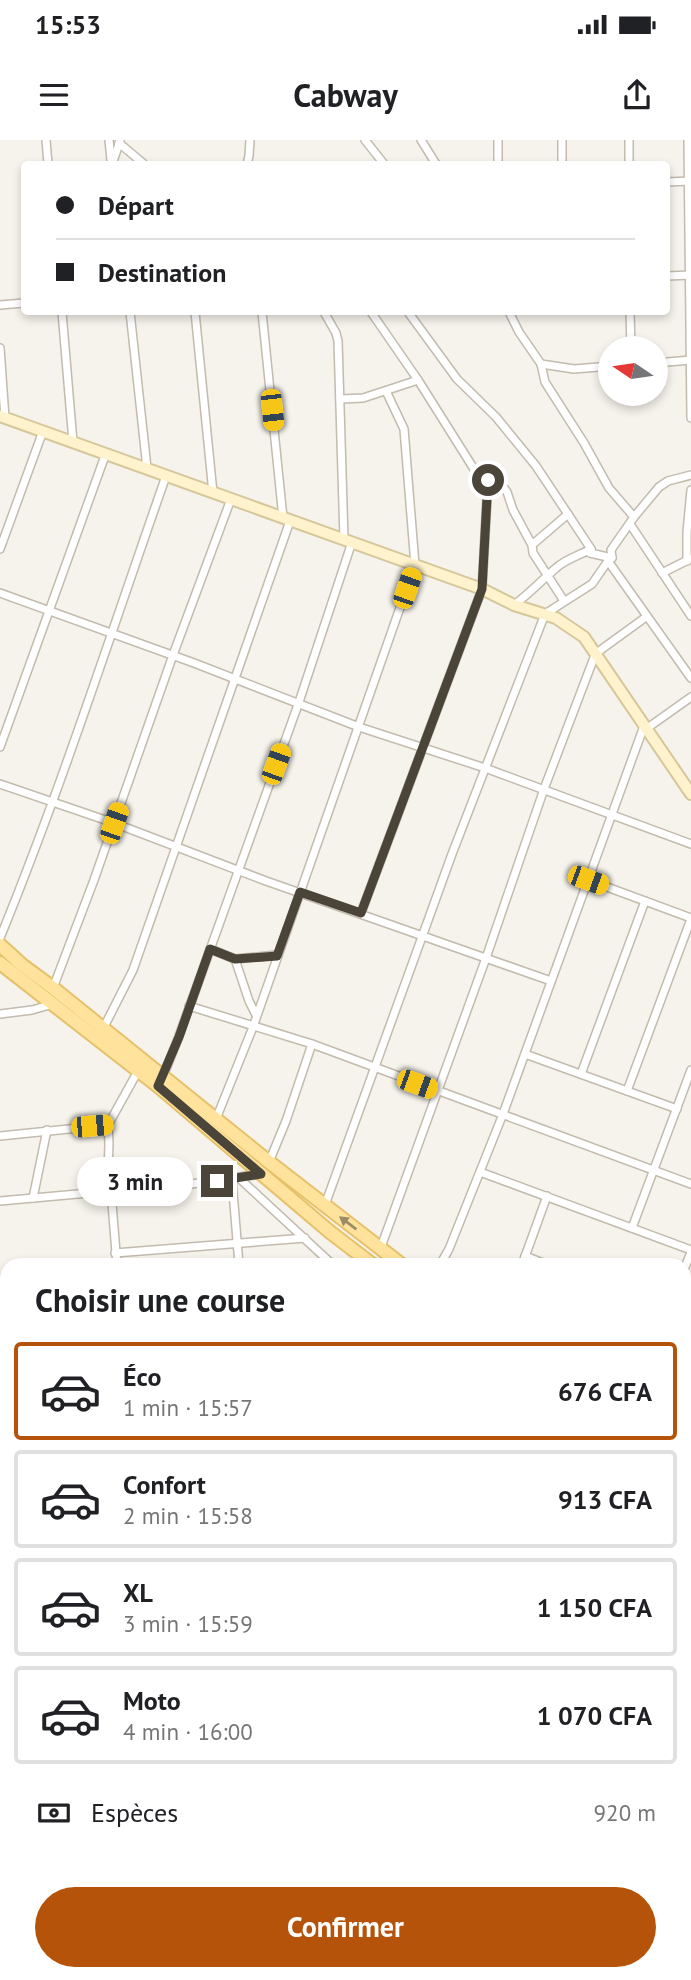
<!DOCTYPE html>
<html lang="fr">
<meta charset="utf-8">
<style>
body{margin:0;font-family:"PT Sans",sans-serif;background:#f6f6f6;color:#202124;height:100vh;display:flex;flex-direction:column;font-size:26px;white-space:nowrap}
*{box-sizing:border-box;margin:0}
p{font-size:23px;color:#757577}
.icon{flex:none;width:38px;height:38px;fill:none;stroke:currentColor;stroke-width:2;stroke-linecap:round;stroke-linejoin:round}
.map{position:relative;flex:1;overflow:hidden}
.panel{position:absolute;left:0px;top:1118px;width:691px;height:723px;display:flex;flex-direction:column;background:#fff;border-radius:21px 21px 0 0;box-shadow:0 4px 10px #0003}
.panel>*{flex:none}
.top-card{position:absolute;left:21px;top:21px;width:649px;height:154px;border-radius:7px;box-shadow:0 4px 10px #0003;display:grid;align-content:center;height:154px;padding:0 35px;background:#fff}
.needle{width:46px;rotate:283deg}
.fabs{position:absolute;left:598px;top:196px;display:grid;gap:14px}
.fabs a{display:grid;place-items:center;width:70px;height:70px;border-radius:50%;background:#fff;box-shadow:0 4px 10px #0003;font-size:35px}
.end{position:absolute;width:32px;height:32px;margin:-16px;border:9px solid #4b4439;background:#fff;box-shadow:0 0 0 4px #fff}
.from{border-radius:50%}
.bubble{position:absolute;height:49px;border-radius:24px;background:#fff;box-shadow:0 4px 10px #0003;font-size:23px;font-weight:800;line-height:49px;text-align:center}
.car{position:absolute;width:21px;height:42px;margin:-21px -10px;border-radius:9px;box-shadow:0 0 5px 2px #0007;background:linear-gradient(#f5c518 24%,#345 0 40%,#f5c518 0 76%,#345 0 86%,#f5c518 0)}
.top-card b{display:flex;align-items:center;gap:24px;height:66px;font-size:26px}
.top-card b+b{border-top:2px solid #e0e0e0}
.top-card i{width:18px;height:18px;background:#202124}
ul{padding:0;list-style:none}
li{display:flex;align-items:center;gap:21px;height:98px;margin:0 14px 10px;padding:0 21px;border:4px solid #e0e0e0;border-radius:7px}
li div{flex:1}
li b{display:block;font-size:26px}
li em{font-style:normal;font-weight:800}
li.active{border-color:#b45309}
li>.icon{width:63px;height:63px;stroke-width:1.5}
h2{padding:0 35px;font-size:32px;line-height:84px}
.pay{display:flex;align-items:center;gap:18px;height:77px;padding:0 35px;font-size:26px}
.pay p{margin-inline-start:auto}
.primary-button{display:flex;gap:14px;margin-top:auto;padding:14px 35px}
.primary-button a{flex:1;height:80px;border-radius:42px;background:#b45309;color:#fff;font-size:28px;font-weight:800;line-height:80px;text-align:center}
.status{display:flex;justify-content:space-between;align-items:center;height:49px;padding:0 35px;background:#fff;direction:ltr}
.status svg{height:19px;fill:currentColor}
header{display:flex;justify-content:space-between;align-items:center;height:91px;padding:0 35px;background:#fff;font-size:32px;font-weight:800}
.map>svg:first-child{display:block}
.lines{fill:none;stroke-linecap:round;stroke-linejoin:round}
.street-casing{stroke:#c2bbae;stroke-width:10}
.secondary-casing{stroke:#d6c79b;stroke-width:14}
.primary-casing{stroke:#e6c16a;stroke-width:16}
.street{stroke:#fff;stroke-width:7}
.secondary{stroke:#fff3cd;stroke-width:10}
.primary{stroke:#ffe39c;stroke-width:12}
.oneway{fill:#9c8c66}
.route{stroke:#4b4439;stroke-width:9}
</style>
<div class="status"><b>15:53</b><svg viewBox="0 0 49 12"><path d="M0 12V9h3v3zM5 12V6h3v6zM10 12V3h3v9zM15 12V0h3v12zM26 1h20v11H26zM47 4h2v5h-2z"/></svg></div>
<header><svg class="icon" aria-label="menu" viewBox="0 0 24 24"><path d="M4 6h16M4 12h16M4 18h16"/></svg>Cabway<svg class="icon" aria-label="share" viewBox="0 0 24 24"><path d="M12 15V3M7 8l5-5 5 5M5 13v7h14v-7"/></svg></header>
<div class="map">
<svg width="691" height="1840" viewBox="0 0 691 1840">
<rect width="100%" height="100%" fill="#f6f3ec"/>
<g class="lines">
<defs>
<g id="street">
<path d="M 46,0 L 48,24"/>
<path d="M 109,0 L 111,20"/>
<path d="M 365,0 L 384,24"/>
<path d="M 421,0 L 436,24"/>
<path d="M 562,0 L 562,24"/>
<path d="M 688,0 L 691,278"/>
<path d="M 119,3 L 144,24"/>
<path d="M 112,24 L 120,1"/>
<path d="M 247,24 L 249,16 L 250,0"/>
<path d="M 498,24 L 498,0"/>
<path d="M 629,24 L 629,0"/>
<path d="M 667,42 L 690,41"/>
<path d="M 667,136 L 691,135"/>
<path d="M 0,165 L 24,163"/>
<path d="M 62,172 L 73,302"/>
<path d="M 130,172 L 147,328"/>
<path d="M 195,172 L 213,353"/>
<path d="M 262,172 L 283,378"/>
<path d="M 324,172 L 336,193 L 338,201 L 344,399"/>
<path d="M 408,172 L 457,239 L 496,277 L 536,326 L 591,409"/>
<path d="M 509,172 L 519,192 L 541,224 L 574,229 L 611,226"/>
<path d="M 630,172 L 631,208"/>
<path d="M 0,208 L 5,278"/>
<path d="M 656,223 L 691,220"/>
<path d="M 541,224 L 545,242 L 584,303 L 609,348 L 634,377 L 659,347 L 668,341 L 691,335"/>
<path d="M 341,259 L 363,258 L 418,240"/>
<path d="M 488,340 L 502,345 L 507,352 L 513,370 L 532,405 L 533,413 L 564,461"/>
<path d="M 630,384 L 691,476"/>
<path d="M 532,405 L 568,374"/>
<path d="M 0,409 L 43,291"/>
<path d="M 608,421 L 691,538"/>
<path d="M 687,421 L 687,392 L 691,350"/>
<path d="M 662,433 L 690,419"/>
<path d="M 0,453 L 194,523 L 359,587 L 485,628 L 691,704"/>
<path d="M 514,465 C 530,453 542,440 556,428 C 566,419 580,415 591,409 L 590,413 L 612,418"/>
<path d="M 595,514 L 646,477"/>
<path d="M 646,589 L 691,557"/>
<path d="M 0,607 L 106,313"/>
<path d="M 0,644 L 114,683 L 266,741 L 551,841"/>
<path d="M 588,740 L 691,778"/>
<path d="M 361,773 L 482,449 L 488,340 L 479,337 L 418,240 L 371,172"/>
<path d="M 0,798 C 62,646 112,490 166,336"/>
<path d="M 210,809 L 235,819 L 277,815"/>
<path d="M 235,819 L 249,861 L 256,875"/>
<path d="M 53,848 L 94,740 L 173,515 L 231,359"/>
<path d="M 189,866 L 312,904 L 691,1044"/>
<path d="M 0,874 L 32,870 L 53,864"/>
<path d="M 103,889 L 133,830 L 290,381"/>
<path d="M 525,914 L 677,969"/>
<path d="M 581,934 L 645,761"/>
<path d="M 162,939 L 179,896 L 299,562 L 352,402"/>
<path d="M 627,951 L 691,779"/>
<path d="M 216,979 L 253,887 L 415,425 L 404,289 L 386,251"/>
<path d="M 0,996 L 108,985"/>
<path d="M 269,1022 L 286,981 L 312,904"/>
<path d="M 480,1032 L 691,1110"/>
<path d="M 239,1038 L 333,1125"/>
<path d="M 232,1039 L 239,1125"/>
<path d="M 33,1058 L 47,990"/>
<path d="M 0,1061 L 111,1051 L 171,1047 L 260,1034"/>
<path d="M 325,1065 L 452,714 L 545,474 L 592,444 L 608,421 L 612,418 L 611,410 L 634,377"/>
<path d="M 632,1088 L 691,930"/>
<path d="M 381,1107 L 486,818 L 544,649 L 595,515"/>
<path d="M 115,1113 L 305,1098"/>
<path d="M 525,1116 L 548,1125"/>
<path d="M 117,1125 L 111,1051 L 108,1033 L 109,1004 L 108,985 L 138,931"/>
<path d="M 440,1125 L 449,1109 L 503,974 L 644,586"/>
<path d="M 522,1125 L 547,1056"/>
<path d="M 684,1130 L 691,1112"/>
<path d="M 684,1176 L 691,1179"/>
<path d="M 0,1188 L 7,1188"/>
<path d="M 0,1252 L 7,1252"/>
<path d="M 684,1273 L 691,1278"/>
<path d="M 0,1323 L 7,1322"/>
<path d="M 684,1354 L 691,1346"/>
<path d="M 0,1390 L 7,1390"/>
<path d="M 684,1398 L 691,1390"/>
<path d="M 684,1411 L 691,1416"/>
<path d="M 684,1496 L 691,1489"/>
<path d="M 684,1531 L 691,1538"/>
<path d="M 0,1622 L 5,1674"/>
<path d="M 684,1734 L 691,1734"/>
<path d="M 0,1741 L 7,1741"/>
<path d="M 684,1801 L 691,1801"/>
<path d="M 0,1809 L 7,1808"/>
<path d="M 11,1834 L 12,1840"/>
<path d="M 66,1834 L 66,1840"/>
<path d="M 131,1834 L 131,1840"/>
<path d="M 188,1834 L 189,1840"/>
<path d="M 385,1834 L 385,1840"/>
<path d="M 443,1834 L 444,1840"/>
<path d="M 505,1834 L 506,1840"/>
<path d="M 557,1834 L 557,1840"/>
<path d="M 654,1834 L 654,1840"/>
<path d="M 281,1840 L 333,1834"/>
</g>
<g id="secondary">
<path d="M 0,276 L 415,425 L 482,449 L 514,465 L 556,478 L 584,497 L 691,654"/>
<path d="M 684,1230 L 691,1222"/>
<path d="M 0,1517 L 7,1516"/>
<path d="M 684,1673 L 691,1680"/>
</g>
<g id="primary">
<path d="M 0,805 L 22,825 L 53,848 L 269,1022 L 402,1125"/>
<path d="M 0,823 L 158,946 L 330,1092 L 373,1125"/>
<path d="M 684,1360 L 691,1366"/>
<path d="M 684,1378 L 691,1384"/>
</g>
</defs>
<use href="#street" class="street-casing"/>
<use href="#secondary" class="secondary-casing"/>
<use href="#primary" class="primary-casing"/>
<use href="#street" class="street"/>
<use href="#secondary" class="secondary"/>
<use href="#primary" class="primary"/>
</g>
<defs><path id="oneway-solid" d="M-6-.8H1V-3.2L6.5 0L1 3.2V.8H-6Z" transform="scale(1.75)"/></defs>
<use class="oneway" href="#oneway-solid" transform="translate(348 1083) rotate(-143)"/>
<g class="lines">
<path class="route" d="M 217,1041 L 261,1034 L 158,946 L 179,897 L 210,809 L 235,819 L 277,816 L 300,752 L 361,773 L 482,449 L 488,340"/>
</g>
</svg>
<div class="fabs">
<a><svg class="needle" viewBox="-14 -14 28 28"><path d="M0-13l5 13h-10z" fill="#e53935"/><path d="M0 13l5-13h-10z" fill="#757577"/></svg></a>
</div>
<i class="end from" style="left:488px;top:340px"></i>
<i class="end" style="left:217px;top:1041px"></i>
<div class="bubble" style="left:77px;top:1017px;width:116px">3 min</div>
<i class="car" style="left:272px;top:270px;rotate:174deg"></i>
<i class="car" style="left:407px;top:448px;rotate:19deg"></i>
<i class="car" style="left:276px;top:624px;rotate:20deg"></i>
<i class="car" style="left:114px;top:683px;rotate:19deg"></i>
<i class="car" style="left:588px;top:740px;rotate:110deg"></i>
<i class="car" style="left:417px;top:944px;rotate:110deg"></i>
<i class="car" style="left:92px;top:986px;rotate:85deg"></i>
<div class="top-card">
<b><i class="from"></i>Départ</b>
<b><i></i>Destination</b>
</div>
<section class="panel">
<h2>Choisir une course</h2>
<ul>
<li class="active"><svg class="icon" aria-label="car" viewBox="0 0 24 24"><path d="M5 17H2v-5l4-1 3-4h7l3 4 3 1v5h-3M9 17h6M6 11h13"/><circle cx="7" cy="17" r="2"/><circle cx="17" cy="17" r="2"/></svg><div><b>Éco</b><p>1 min · 15:57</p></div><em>676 CFA</em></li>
<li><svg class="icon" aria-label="car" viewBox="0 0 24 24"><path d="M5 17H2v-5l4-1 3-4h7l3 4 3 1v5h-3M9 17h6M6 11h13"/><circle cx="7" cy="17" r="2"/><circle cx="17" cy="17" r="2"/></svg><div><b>Confort</b><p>2 min · 15:58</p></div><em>913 CFA</em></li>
<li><svg class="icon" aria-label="car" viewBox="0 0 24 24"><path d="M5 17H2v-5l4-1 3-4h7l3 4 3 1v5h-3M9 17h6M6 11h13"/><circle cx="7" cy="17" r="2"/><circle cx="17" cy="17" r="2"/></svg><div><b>XL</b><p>3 min · 15:59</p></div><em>1 150 CFA</em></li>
<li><svg class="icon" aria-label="car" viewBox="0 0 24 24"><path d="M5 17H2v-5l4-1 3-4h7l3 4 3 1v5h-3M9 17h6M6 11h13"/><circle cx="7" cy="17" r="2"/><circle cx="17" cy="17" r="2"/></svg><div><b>Moto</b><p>4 min · 16:00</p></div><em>1 070 CFA</em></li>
</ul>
<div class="pay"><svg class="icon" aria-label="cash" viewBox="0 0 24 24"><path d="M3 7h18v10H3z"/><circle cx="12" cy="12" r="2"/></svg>Espèces<p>920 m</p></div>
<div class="primary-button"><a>Confirmer</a></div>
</section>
</div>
